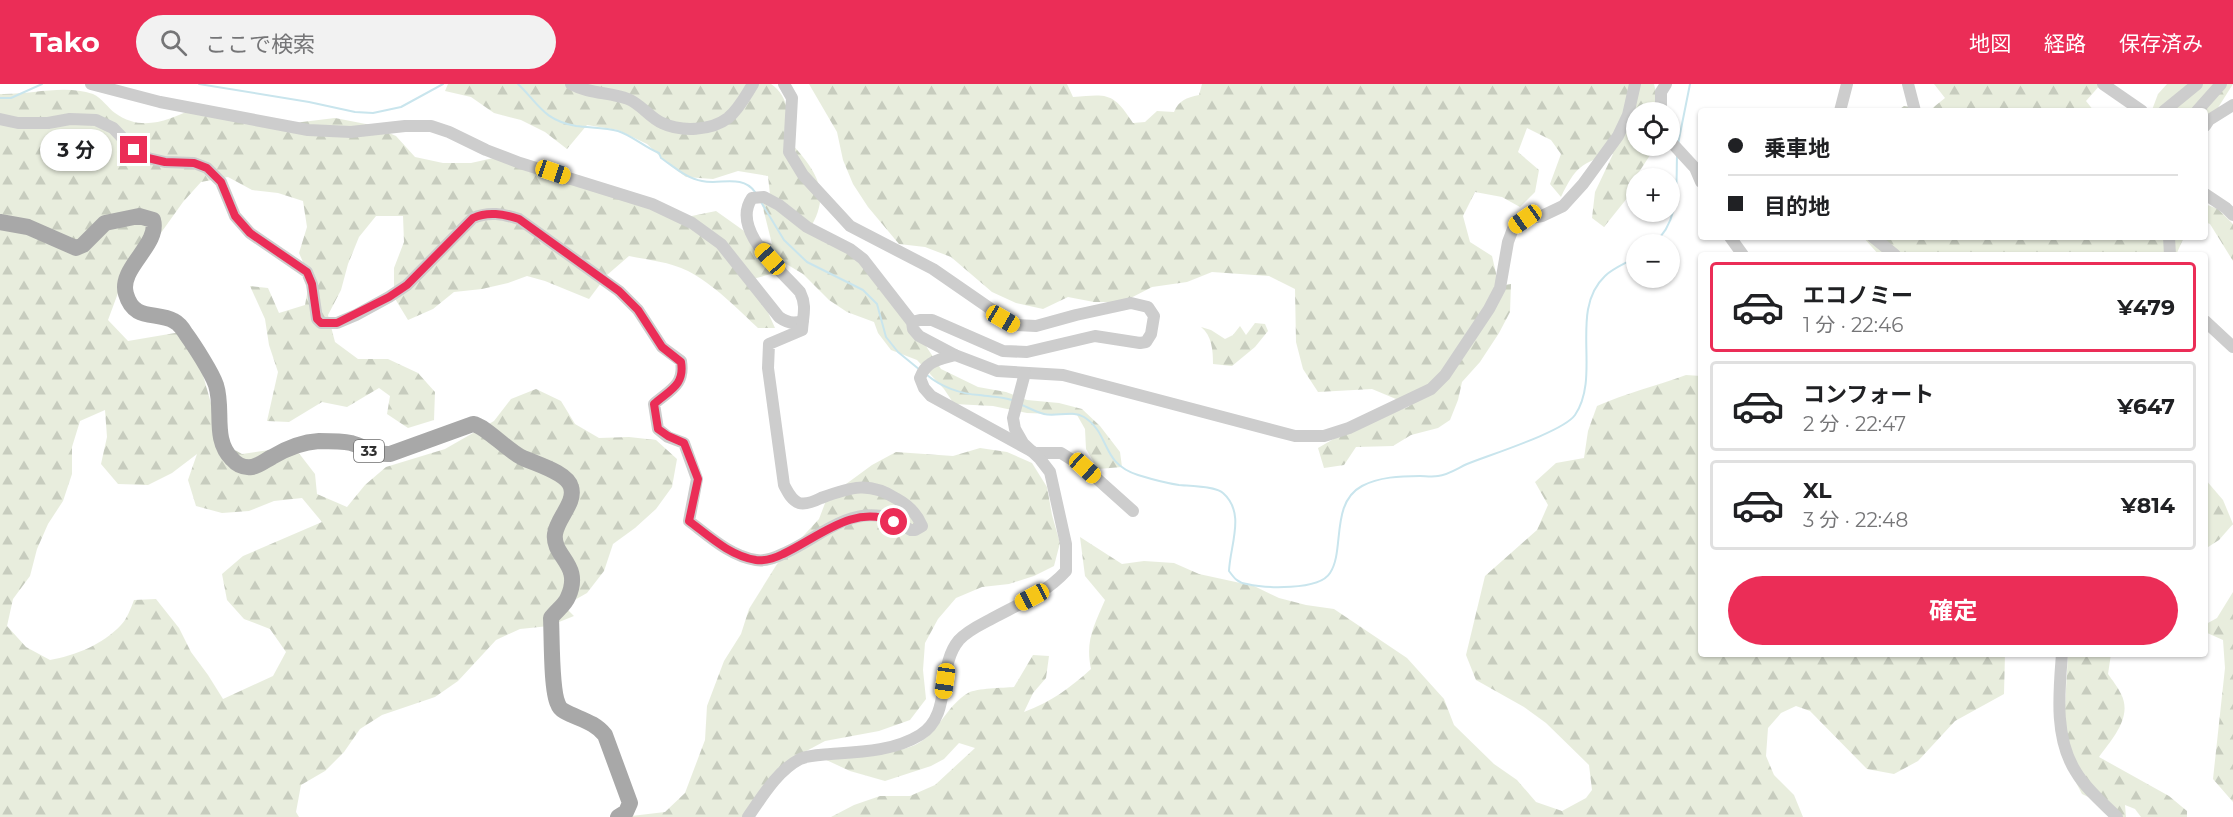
<!DOCTYPE html>
<html lang="ja">
<meta charset="utf-8">
<style>
body{margin:0;font-family:Montserrat,"Noto Sans JP",sans-serif;background:#f2f2f2;color:#202124;height:100vh;display:flex;flex-direction:column;font-size:22px;white-space:nowrap}
*{box-sizing:border-box;margin:0}
p{font-size:20px;color:#757577}
.icon{flex:none;width:33px;height:33px;fill:none;stroke:currentColor;stroke-width:2;stroke-linecap:round;stroke-linejoin:round}
.map{position:relative;flex:1;overflow:hidden}
.sheet{position:absolute;left:1698px;top:168px;width:510px;height:405px;display:flex;flex-direction:column;background:#fff;border-radius:6px;box-shadow:0 2px 4px #0004}
.sheet>*{flex:none}
.guide{position:absolute;left:1698px;top:24px;width:510px;height:132px;border-radius:6px;box-shadow:0 2px 4px #0004;display:grid;align-content:center;height:132px;padding:0 30px;background:#fff}
.tools{position:absolute;left:1626px;top:18px;display:grid;gap:12px}
.tools a{display:grid;place-items:center;width:54px;height:54px;border-radius:50%;background:#fff;box-shadow:0 2px 4px #0004;font-size:30px}
.end{position:absolute;width:27px;height:27px;margin:-14px;border:8px solid #eb2d57;background:#fff;box-shadow:0 0 0 3px #fff}
.from{border-radius:50%}
.bubble{position:absolute;height:42px;border-radius:21px;background:#fff;box-shadow:0 2px 4px #0004;font-size:20px;font-weight:700;line-height:42px;text-align:center}
.car{position:absolute;width:18px;height:36px;margin:-18px -9px;border-radius:8px;box-shadow:0 0 4px 2px #0007;background:linear-gradient(#f5c518 24%,#345 0 40%,#f5c518 0 76%,#345 0 86%,#f5c518 0)}
.guide b{display:flex;align-items:center;gap:21px;height:57px;font-size:22px}
.guide b+b{border-top:2px solid #e0e0e0}
.guide i{width:15px;height:15px;background:#202124}
ul{padding:10px 0 0;list-style:none}
li{display:flex;align-items:center;gap:18px;height:90px;margin:0 12px 9px;padding:0 18px;border:3px solid #e0e0e0;border-radius:6px}
li div{flex:1}
li b{display:block;font-size:22px}
li em{font-style:normal;font-weight:700}
li.selected{border-color:#eb2d57}
li>.icon{width:54px;height:54px;stroke-width:1.5}
.cta{display:flex;gap:12px;margin-top:auto;padding:12px 30px}
.cta a{flex:1;height:69px;border-radius:36px;background:#eb2d57;color:#fff;font-size:24px;font-weight:700;line-height:69px;text-align:center}
header{display:flex;align-items:center;gap:36px;box-sizing:border-box;height:84px;padding:0 30px;background:#eb2d57;color:#fff}
header strong{font-size:28px}
nav{display:flex;gap:33px;margin-inline-start:auto;font-size:21px}
.search{width:420px;height:54px;background:#f2f2f2;display:flex;align-items:center;gap:15px;box-sizing:border-box;padding:0 21px;border-radius:33px;color:#757577;font-size:22px}
.map>svg:first-child{display:block}
.forest{fill:url(#forest-firs);fill-rule:evenodd}
.lines{fill:none;stroke-linecap:round;stroke-linejoin:round}
.stream{stroke:#c9e5ed;stroke-width:2}
.minor{stroke:#cdcdcd;stroke-width:12}
.major{stroke:#a8a8a8;stroke-width:16}
.route{stroke:#eb2d57;stroke-width:8}
.labels{text-anchor:middle;dominant-baseline:central;stroke-width:6;stroke-linejoin:round;paint-order:stroke}
.shield{fill:#fff;stroke:#6e6e6e;stroke-width:1.5}
.shield-label{font-size:14px;font-weight:bold;fill:#303030}
</style>
<header>
<strong>Tako</strong>
<div class="search"><svg class="icon" aria-label="search" viewBox="0 0 24 24"><circle cx="10" cy="10" r="6"/><path d="M15 15l6 6"/></svg>ここで検索</div>
<nav><a>地図</a><a>経路</a><a>保存済み</a></nav>
</header>
<div class="map">
<svg width="2233" height="733" viewBox="0 0 2233 733">
<defs>
<pattern id="forest-firs" width="22" height="20" patternUnits="userSpaceOnUse" patternTransform="scale(1.5)"><rect width="22" height="20" fill="#e8eddd"/><path d="M5 1l3.5 6h-7zM16 11l3.5 6h-7z" fill="#c7ccbe"/></pattern>
</defs>
<rect width="100%" height="100%" fill="#fff"/>
<g class="forest">
<path d="M 448,0 L 771,0 C 790,12 790,39 791,59 C 817,88 832,109 809,146 L 875,184 L 941,285 L 978,303 L 1006,308 L 1027,316 L 1059,319 L 1082,325 L 1100,342 L 1120,368 L 1122,383 L 1098,385 L 1086,365 L 1085,345 L 1077,331 L 1027,329 L 993,322 L 954,320 L 944,305 L 917,276 L 891,266 L 878,249 L 874,238 L 847,228 L 829,216 L 803,190 L 783,178 L 775,189 L 753,195 L 775,244 L 758,244 C 739,226 712,199 688,187 C 670,178 649,176 629,172 L 607,191 L 589,215 L 545,197 L 527,192 L 508,199 L 482,205 L 454,208 L 433,225 L 408,236 L 394,213 L 394,184 L 404,158 L 403,132 L 376,132 L 359,153 L 348,180 L 341,206 L 328,231 L 335,258 L 358,275 L 388,275 L 418,289 L 435,308 L 434,336 L 408,344 L 387,330 L 390,312 L 379,304 L 347,323 L 322,318 L 289,338 L 267,337 L 278,288 L 269,261 L 265,235 L 250,202 L 268,204 L 279,229 L 305,221 L 310,194 L 299,169 L 307,143 L 303,117 L 278,109 L 252,106 L 228,93 L 201,98 L 183,118 L 118,209 L 108,236 L 128,257 L 181,248 L 197,270 L 212,323 L 217,356 L 242,370 L 269,366 L 298,368 L 315,390 L 317,410 L 347,423 L 365,401 L 386,383 L 445,365 L 494,337 L 511,315 L 536,305 L 561,317 L 575,340 L 599,354 L 629,353 L 656,356 L 677,375 L 672,403 L 656,425 L 635,444 L 613,460 L 604,487 L 587,509 L 564,522 L 574,532 L 549,542 L 520,545 L 496,556 L 458,597 L 435,613 L 382,631 L 360,645 L 344,668 L 325,687 L 301,701 L 296,728 L 299,733 L 0,733 L 0,10 C 30,11 64,0 93,10 C 102,14 108,24 115,29 C 141,48 168,37 194,24 L 269,42 L 335,34 L 371,41 L 396,52 L 415,73 L 443,79 L 471,79 L 498,73 L 687,133 L 716,127 L 754,154 L 772,160 L 762,120 L 770,111 L 768,92 L 738,87 L 713,95 L 686,93 L 667,79 L 647,60 L 618,46 L 587,41 L 567,65 L 545,48 L 521,36 L 494,29 L 471,13 L 445,7 ZM 105,326 L 107,353 L 101,380 L 118,400 L 148,401 L 172,389 L 197,370 L 188,396 L 196,422 L 222,429 L 249,427 L 274,417 L 302,414 L 322,438 L 243,472 L 222,490 L 227,516 L 244,535 L 270,545 L 286,568 L 273,592 L 223,615 L 208,591 L 191,568 L 179,544 L 156,515 L 134,516 C 131,524 127,535 121,541 C 102,561 76,571 50,576 L 26,563 L 7,542 L 13,515 L 30,492 L 37,465 L 48,440 L 63,417 L 72,390 L 72,363 L 80,337 Z"/>
<path d="M 809,0 L 1067,0 L 1073,13 C 1108,10 1113,8 1133,39 L 1145,38 L 1157,27 L 1174,28 C 1179,16 1186,14 1199,11 L 1202,0 L 1654,0 L 1661,28 L 1636,28 L 1636,62 L 1656,62 L 1639,88 L 1628,113 L 1604,143 L 1592,134 L 1595,108 L 1613,70 C 1581,78 1575,84 1561,113 L 1550,100 L 1561,70 L 1551,56 L 1527,44 L 1518,68 L 1539,86 L 1535,108 L 1520,123 L 1502,113 L 1475,108 L 1463,132 L 1470,158 L 1492,172 L 1499,202 L 1511,200 L 1510,228 L 1499,249 L 1480,278 L 1462,298 L 1458,316 L 1450,336 L 1438,344 L 1411,351 L 1393,362 L 1356,363 L 1344,381 L 1324,384 L 1318,364 L 1361,339 L 1408,323 L 1422,312 L 1396,315 L 1372,305 L 1318,308 L 1303,285 L 1296,258 L 1295,205 L 1269,192 L 1212,188 L 1187,198 L 1152,203 L 1123,218 L 1094,218 L 1068,213 L 1043,225 L 1016,219 L 992,208 L 951,173 L 925,163 L 899,160 L 868,123 L 853,100 L 843,76 L 837,48 Z"/>
<path d="M 1934,0 L 2101,0 L 2086,17 L 2094,27 L 1897,27 L 1904,22 L 1930,26 L 1945,14 Z"/>
<path d="M 2167,0 L 2233,0 L 2214,30 L 2205,33 L 2205,27 L 2152,26 L 2158,10 Z"/>
<path d="M 2205,120 L 2218,125 L 2233,140 L 2233,177 L 2210,140 L 2205,138 Z"/>
<path d="M 1863,153 L 2184,153 L 2176,171 L 1910,171 L 1907,169 L 1879,171 Z"/>
<path d="M 1255,239 L 1265,240 L 1268,247 L 1255,263 L 1232,282 L 1213,280 C 1213,266 1212,252 1201,243 L 1211,246 L 1225,255 L 1233,251 L 1240,242 L 1246,251 Z"/>
<path d="M 1686,291 L 1701,292 L 1701,570 L 2005,570 L 2004,610 L 1955,637 L 1918,677 L 1894,690 L 1867,685 L 1810,627 L 1796,622 L 1781,629 L 1768,644 L 1766,672 L 1774,691 L 1794,711 L 1803,733 L 831,733 L 854,721 L 880,712 L 910,712 L 935,701 L 975,664 L 959,659 L 944,675 L 931,682 L 885,697 L 850,687 L 822,674 C 847,671 892,671 915,661 C 938,650 946,622 968,609 C 977,604 1003,604 1014,603 L 1033,571 L 1049,572 L 1046,594 L 1033,609 L 1024,628 C 1051,618 1070,604 1091,585 C 1085,557 1094,542 1105,516 L 1085,492 L 1080,453 L 1122,480 L 1144,477 L 1174,479 L 1199,490 L 1254,502 L 1279,514 L 1306,521 L 1334,525 L 1407,574 L 1444,615 L 1454,641 L 1494,680 L 1517,696 L 1536,718 L 1562,727 L 1586,714 L 1592,706 L 1589,681 L 1546,639 L 1524,623 L 1476,596 L 1466,571 L 1485,492 L 1537,446 L 1548,421 L 1535,398 L 1556,379 L 1584,374 L 1588,347 L 1597,322 C 1626,309 1656,302 1686,291 Z"/>
<path d="M 980,364 L 1007,368 L 1032,379 L 1047,403 L 1052,431 L 1060,459 L 1054,482 L 1034,492 L 1009,500 L 982,503 L 956,514 L 938,535 L 925,559 L 923,586 L 926,615 L 910,636 L 879,647 L 825,657 L 799,671 L 752,733 L 623,733 L 665,728 L 685,709 L 705,656 L 707,622 L 724,577 L 741,550 L 749,525 L 777,480 L 819,435 L 827,414 L 872,381 L 896,368 L 953,372 Z"/>
<path d="M 2205,395 L 2223,416 L 2233,440 L 2219,456 L 2205,465 Z"/>
<path d="M 2233,508 L 2233,718 L 2213,695 L 2225,584 L 2223,556 L 2205,548 L 2205,535 L 2208,539 L 2217,534 Z"/>
<path d="M 2068,570 L 2111,570 L 2108,590 C 2112,596 2118,603 2121,610 C 2133,633 2112,655 2099,673 L 2169,712 L 2187,727 L 2187,733 L 2141,733 L 2135,725 L 2125,721 L 2126,733 L 2118,733 L 2111,724 L 2082,710 L 2069,685 L 2063,657 Z"/>
</g>
<g class="lines">
<g class="stream">
<path d="M 199,0 L 309,18 L 355,28 L 373,29 L 401,23 L 443,0"/>
<path d="M 518,0 C 539,20 543,36 576,42 C 590,44 605,43 618,47 C 633,52 644,63 659,69 L 661,74 C 673,82 687,95 702,97 C 720,101 742,90 755,108"/>
<path d="M 0,14 L 11,14 L 42,0"/>
<path d="M 1678,60 L 1690,0"/>
<path d="M 761,118 L 784,156 L 807,178 L 863,206 L 877,220 L 886,253 L 898,268 L 920,286"/>
<path d="M 1653,160 C 1680,138 1676,103 1677,72"/>
<path d="M 927,291 C 941,303 961,310 979,311 C 991,313 1001,312 1012,316"/>
<path d="M 1022,321 C 1029,324 1036,328 1044,330 C 1056,333 1072,326 1084,333 C 1111,350 1100,379 1138,391 C 1151,395 1165,399 1179,401 C 1189,402 1216,402 1223,409 C 1246,429 1230,461 1229,487 C 1234,494 1238,499 1247,500 C 1264,504 1319,507 1330,489 C 1345,467 1330,419 1362,402 C 1379,393 1400,392 1420,392 C 1425,392 1432,393 1438,392 C 1448,391 1458,384 1467,380 C 1489,371 1563,348 1575,331 C 1602,291 1568,227 1605,192 C 1613,184 1627,179 1636,173"/>
</g>
<g class="minor">
<path d="M 91,0 L 160,18 L 308,46 L 351,48 L 405,42 L 431,42 L 449,48 L 486,66 L 520,79 L 652,120 L 692,139 L 721,160 L 779,233 C 786,238 795,241 803,236"/>
<path d="M 571,0 C 589,10 610,8 628,15 C 641,20 650,34 662,39 C 681,48 711,47 728,34 C 739,25 746,11 753,0"/>
<path d="M 784,0 L 792,14 L 789,68 L 803,91 L 850,142 L 933,185 L 1014,241 L 1036,242 L 1076,231 L 1131,219 L 1148,223 L 1154,232 L 1151,250 L 1146,258 L 1140,259 L 1095,252 L 1027,268 L 1003,267 L 932,236 L 920,236 L 912,238"/>
<path d="M 1908,0 L 1915,27"/>
<path d="M 2103,0 L 2142,27"/>
<path d="M 1840,27 L 1847,0"/>
<path d="M 2164,27 L 2197,0"/>
<path d="M 2197,27 L 2221,0"/>
<path d="M 1661,28 L 1661,8 L 1666,0"/>
<path d="M 0,35 L 18,39 L 48,39 L 70,35 L 96,36 L 113,44 L 134,66 L 148,74 L 165,78 L 194,79 L 207,84 L 221,98 L 235,132 L 250,149 L 307,188 L 312,200 L 317,235 L 321,239 L 337,239 L 356,231 L 389,213 L 407,201 L 473,134 C 489,127 503,130 519,135 L 619,207 L 638,226 L 662,263 L 681,277 C 685,301 670,306 654,320 L 658,345 L 668,353 L 684,359 L 697,395 L 689,437 C 709,452 730,472 756,476 C 767,478 778,472 787,468 C 817,454 846,426 881,432 C 891,434 902,442 911,446 L 915,446 L 922,442 C 917,430 908,421 897,415 C 869,397 851,403 821,414 C 815,417 806,421 799,419 C 791,416 788,408 784,401 L 768,284 L 769,260 L 802,246 C 803,231 807,222 800,208 C 781,186 730,146 752,114 L 764,113 L 779,121 L 807,143 L 850,165 L 863,175 L 912,238 L 913,245 L 919,252 L 955,271 L 997,287 L 1063,291 L 1295,352 L 1324,352 L 1349,344 L 1431,305 L 1445,291 L 1489,225 L 1500,204 L 1508,158 L 1514,142 L 1525,135 L 1542,132 L 1563,122 L 1583,100 L 1618,52 L 1628,31 L 1635,0"/>
<path d="M 2205,42 L 2209,36 L 2233,21"/>
<path d="M 1670,54 L 1672,59 L 1695,84 L 1701,98"/>
<path d="M 2205,110 L 2226,124 L 2233,131"/>
<path d="M 1730,153 L 1743,171"/>
<path d="M 1873,153 L 1895,171"/>
<path d="M 2169,153 L 2170,171"/>
<path d="M 2205,237 L 2233,263"/>
<path d="M 955,271 C 938,276 926,277 920,294 L 924,304 L 931,312 L 1035,369 L 1061,369 L 1085,384 L 1133,427"/>
<path d="M 2062,570 C 2059,608 2054,654 2076,688 C 2086,705 2103,719 2117,733"/>
<path d="M 748,733 C 762,713 777,687 800,675 C 809,671 821,671 831,670 C 861,668 894,667 920,651 C 953,631 936,583 959,556 C 968,546 982,540 993,534 C 1019,520 1046,509 1066,487 L 1066,460 L 1050,388 L 1040,375 L 1023,359 L 1015,345 L 1013,334 L 1025,289"/>
</g>
<path class="major" d="M 0,138 L 28,143 L 76,164 L 83,161 L 105,139 L 139,132 L 153,136 C 160,161 118,184 126,210 C 134,238 156,227 174,237 C 180,240 183,245 186,250 C 194,261 212,289 216,301 C 224,326 212,355 232,375 C 237,381 244,384 252,383 C 259,382 266,376 272,373 C 287,364 302,358 319,357 C 329,357 342,357 351,359 C 365,363 375,371 390,370 L 473,340 C 485,342 506,365 521,373 C 535,380 567,388 571,403 C 576,419 557,434 555,450 C 552,473 583,480 568,513 C 565,521 556,527 551,534 C 552,553 551,606 558,620 C 559,623 562,626 564,627 C 578,635 594,637 605,651 L 630,719 L 626,728 L 618,733"/>
</g>
<g class="lines">
<path class="route" d="M 134,66 L 148,74 L 165,78 L 194,79 L 207,84 L 221,98 L 235,132 L 250,149 L 307,188 L 312,200 L 317,235 L 321,239 L 337,239 L 389,213 L 407,201 L 473,134 C 488,127 503,130 519,135 L 619,207 L 638,226 L 662,263 L 681,278 C 685,301 670,306 654,320 L 658,345 L 668,352 L 684,359 L 698,395 L 689,437 C 709,452 730,472 756,476 C 765,477 775,474 783,470 C 818,454 854,419 894,438"/>
</g>
<g class="labels">
<rect class="shield" x="354" y="356" width="30" height="22" rx="4.5"/>
<g class="shield-label">
<text x="369" y="367">33</text>
</g>
</g>
</svg>
<div class="tools">
<a><svg class="icon" aria-label="locate" viewBox="0 0 24 24"><circle cx="12" cy="12" r="6"/><path d="M12 2v4M12 18v4M2 12h4M18 12h4"/></svg></a>
<a>+</a>
<a>−</a>
</div>
<i class="end from" style="left:894px;top:438px"></i>
<i class="end" style="left:134px;top:66px"></i>
<div class="bubble" style="left:40px;top:45px;width:72px">3 分</div>
<i class="car" style="left:553px;top:88px;rotate:109deg"></i>
<i class="car" style="left:1525px;top:135px;rotate:235deg"></i>
<i class="car" style="left:770px;top:175px;rotate:318deg"></i>
<i class="car" style="left:1003px;top:235px;rotate:120deg"></i>
<i class="car" style="left:1085px;top:384px;rotate:132deg"></i>
<i class="car" style="left:1032px;top:513px;rotate:242deg"></i>
<i class="car" style="left:945px;top:597px;rotate:188deg"></i>
<div class="guide">
<b><i class="from"></i>乗車地</b>
<b><i></i>目的地</b>
</div>
<section class="sheet">
<ul>
<li class="selected"><svg class="icon" aria-label="car" viewBox="0 0 24 24"><path d="M5 17H2v-5l4-1 3-4h7l3 4 3 1v5h-3M9 17h6M6 11h13"/><circle cx="7" cy="17" r="2"/><circle cx="17" cy="17" r="2"/></svg><div><b>エコノミー</b><p>1 分 · 22:46</p></div><em>¥479</em></li>
<li><svg class="icon" aria-label="car" viewBox="0 0 24 24"><path d="M5 17H2v-5l4-1 3-4h7l3 4 3 1v5h-3M9 17h6M6 11h13"/><circle cx="7" cy="17" r="2"/><circle cx="17" cy="17" r="2"/></svg><div><b>コンフォート</b><p>2 分 · 22:47</p></div><em>¥647</em></li>
<li><svg class="icon" aria-label="car" viewBox="0 0 24 24"><path d="M5 17H2v-5l4-1 3-4h7l3 4 3 1v5h-3M9 17h6M6 11h13"/><circle cx="7" cy="17" r="2"/><circle cx="17" cy="17" r="2"/></svg><div><b>XL</b><p>3 分 · 22:48</p></div><em>¥814</em></li>
</ul>
<div class="cta"><a>確定</a></div>
</section>
</div>
